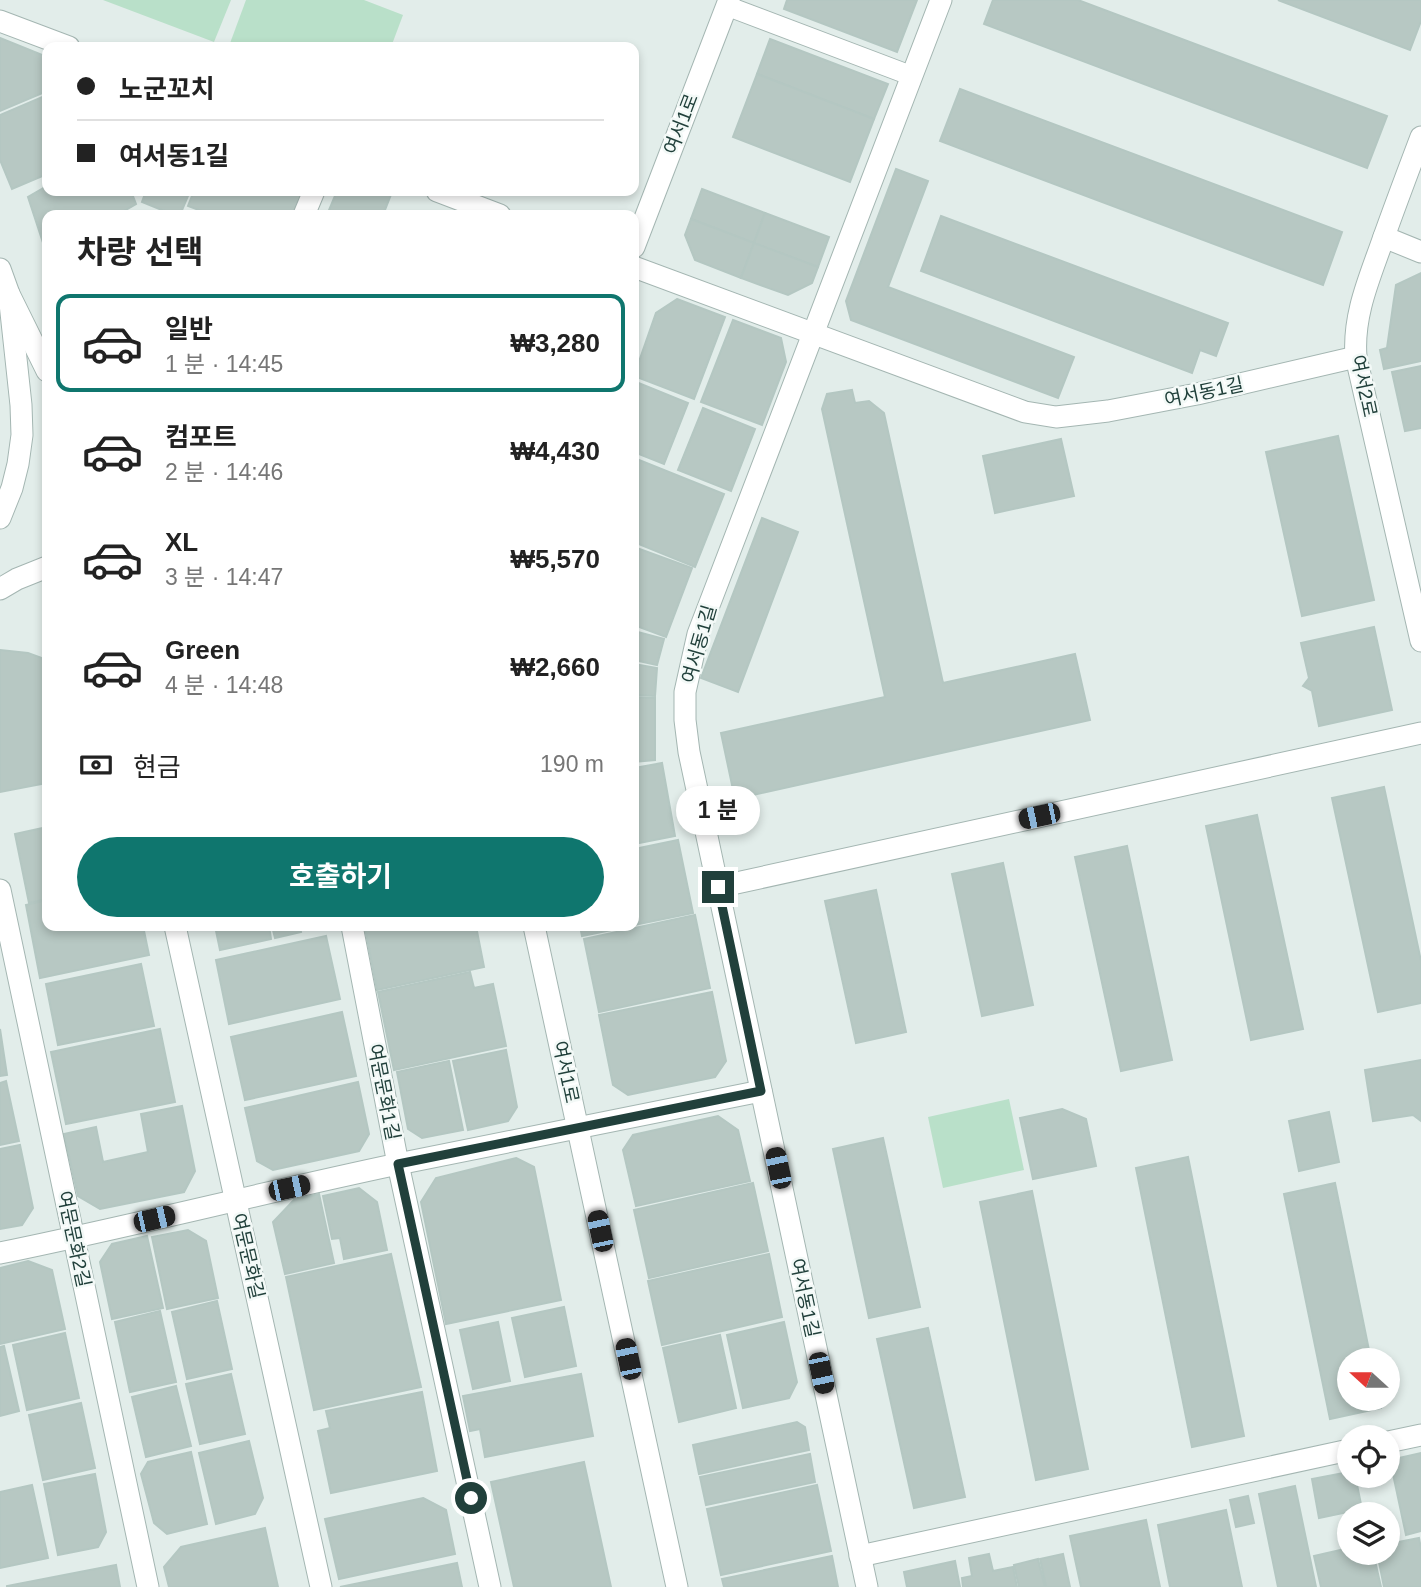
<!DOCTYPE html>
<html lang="ko">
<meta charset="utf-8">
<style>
body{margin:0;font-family:Helvetica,"Noto Sans KR",sans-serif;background:#f2f2f2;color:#222;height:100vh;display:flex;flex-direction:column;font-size:26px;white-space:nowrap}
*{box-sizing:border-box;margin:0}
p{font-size:23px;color:#767676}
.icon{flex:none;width:38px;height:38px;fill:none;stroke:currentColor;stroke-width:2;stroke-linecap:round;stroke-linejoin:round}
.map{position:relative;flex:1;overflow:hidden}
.panel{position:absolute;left:42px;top:210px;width:597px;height:721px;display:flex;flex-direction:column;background:#fff;border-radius:14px;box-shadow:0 4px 10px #0003}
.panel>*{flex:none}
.banner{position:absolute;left:42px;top:42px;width:597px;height:154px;border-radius:14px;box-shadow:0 4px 10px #0003;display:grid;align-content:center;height:154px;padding:0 35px;background:#fff}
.needle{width:46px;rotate:291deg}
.buttons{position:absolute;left:1337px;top:1348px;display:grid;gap:14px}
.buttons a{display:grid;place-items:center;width:63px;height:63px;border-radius:50%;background:#fff;box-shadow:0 4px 10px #0003;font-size:35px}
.end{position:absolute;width:32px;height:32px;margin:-16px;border:9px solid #21403b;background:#fff;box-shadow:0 0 0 4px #fff}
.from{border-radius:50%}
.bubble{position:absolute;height:49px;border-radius:24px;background:#fff;box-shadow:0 4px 10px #0003;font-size:23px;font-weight:700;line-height:49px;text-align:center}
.car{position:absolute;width:21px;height:42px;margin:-21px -10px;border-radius:9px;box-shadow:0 0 5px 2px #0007;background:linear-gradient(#222 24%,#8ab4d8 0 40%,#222 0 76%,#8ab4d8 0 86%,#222 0)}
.banner b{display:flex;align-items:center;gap:24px;height:66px;font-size:26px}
.banner b+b{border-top:2px solid #e0e0e0}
.banner i{width:18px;height:18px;background:#222}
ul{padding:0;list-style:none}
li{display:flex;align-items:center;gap:21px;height:98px;margin:0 14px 10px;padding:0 21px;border:4px solid transparent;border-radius:14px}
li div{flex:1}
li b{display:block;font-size:26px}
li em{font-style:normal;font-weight:700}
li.current{border-color:#0f766e}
li>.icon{width:63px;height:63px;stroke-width:1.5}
h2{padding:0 35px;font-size:32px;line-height:84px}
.pay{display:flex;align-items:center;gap:18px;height:77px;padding:0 35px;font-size:26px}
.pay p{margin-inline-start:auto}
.cta{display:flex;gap:14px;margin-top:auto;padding:14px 35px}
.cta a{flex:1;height:80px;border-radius:42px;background:#0f766e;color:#fff;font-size:28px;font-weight:700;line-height:80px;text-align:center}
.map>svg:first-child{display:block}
.green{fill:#b9e0c9}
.building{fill:#b7c8c3;stroke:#b4c7c2;stroke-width:2}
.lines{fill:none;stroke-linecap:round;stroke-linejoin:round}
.service-casing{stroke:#a4b6b2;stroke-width:21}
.pedestrian-casing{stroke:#a4b6b2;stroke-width:23}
.minor-casing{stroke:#a4b6b2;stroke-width:23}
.tertiary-casing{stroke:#a4b6b2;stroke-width:23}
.service{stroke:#fff;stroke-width:19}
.pedestrian{stroke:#fff;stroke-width:21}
.minor{stroke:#fff;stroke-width:21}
.tertiary{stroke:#fff;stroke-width:21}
.route{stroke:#21403b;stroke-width:9}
.labels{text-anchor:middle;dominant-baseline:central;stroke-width:5;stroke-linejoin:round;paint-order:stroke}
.street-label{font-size:19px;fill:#21403b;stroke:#f3f9f7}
</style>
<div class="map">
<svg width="1421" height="1587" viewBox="0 0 1421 1587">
<rect width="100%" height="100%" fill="#e2edea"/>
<g class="green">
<path d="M 103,0 L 231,0 L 214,42 Z"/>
<path d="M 246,0 L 364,0 L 403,15 L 391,47 L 231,47 L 229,46 Z"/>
<path d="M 1009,1099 L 1024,1170 L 943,1188 L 928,1117 Z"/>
</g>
<g class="building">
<path d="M 787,0 L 917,0 L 897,52 L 784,9 Z"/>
<path d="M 993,0 L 1078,0 L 1387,116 L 1367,168 L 984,24 Z"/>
<path d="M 1278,0 L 1421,0 L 1421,21 L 1410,50 Z"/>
<path d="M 0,38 L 47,57 L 47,91 L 0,111 Z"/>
<path d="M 770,39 L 888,84 L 874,119 L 757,74 Z"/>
<path d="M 757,74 L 874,119 L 850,182 L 733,137 Z"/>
<path d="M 960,89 L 1342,232 L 1323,285 L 940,141 Z"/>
<path d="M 47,95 L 47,174 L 12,189 L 0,160 L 0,115 Z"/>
<path d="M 896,169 L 928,181 L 888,287 L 1074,357 L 1058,398 L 851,320 L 846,301 Z"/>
<path d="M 47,186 L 47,191 L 131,191 L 136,204 L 117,215 L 47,215 L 47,255 L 28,197 Z"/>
<path d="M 702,189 L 765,213 L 754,243 L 691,219 Z"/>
<path d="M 146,191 L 190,191 L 180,215 L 174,215 L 142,202 Z"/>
<path d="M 194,191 L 303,191 L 294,215 L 212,215 L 188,206 Z"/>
<path d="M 337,191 L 388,191 L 392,192 L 383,215 L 327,215 Z"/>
<path d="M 765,213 L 829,237 L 818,267 L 754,243 Z"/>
<path d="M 941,216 L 1228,323 L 1216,356 L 1200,350 L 1192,373 L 921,271 Z"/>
<path d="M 691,219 L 754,243 L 741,278 L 695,260 L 685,235 Z"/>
<path d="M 754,243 L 818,267 L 812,283 L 788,295 L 741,278 Z"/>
<path d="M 1421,273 L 1421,361 L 1384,369 L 1380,350 L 1387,348 L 1396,285 Z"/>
<path d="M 677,299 L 725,317 L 694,399 L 634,376 L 656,313 Z"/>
<path d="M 733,320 L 781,338 L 786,362 L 762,425 L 701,402 Z"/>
<path d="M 1421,366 L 1421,428 L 1405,431 L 1392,372 Z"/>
<path d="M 636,382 L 688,403 L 664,464 L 634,452 L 634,388 Z"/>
<path d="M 852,390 L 855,403 L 869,401 L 884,413 L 943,683 L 1075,654 L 1090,720 L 735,799 L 721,733 L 885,697 L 822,409 L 827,394 Z"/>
<path d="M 703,408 L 755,429 L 731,491 L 678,470 Z"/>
<path d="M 1338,436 L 1374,600 L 1302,616 L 1266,452 Z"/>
<path d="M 1061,439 L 1074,496 L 995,513 L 983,456 Z"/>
<path d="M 634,458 L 724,494 L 695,567 L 634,542 Z"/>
<path d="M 762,518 L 798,532 L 738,692 L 701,678 Z"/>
<path d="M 634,547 L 692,568 L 666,637 L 634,625 Z"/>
<path d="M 1374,627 L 1392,710 L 1319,726 L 1312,691 L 1303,686 L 1309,678 L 1301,643 Z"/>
<path d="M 634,631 L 664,639 L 657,665 L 634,660 Z"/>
<path d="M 0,650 L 28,653 L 47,660 L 47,783 L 0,792 Z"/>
<path d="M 634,664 L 657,668 L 655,696 L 634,695 Z"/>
<path d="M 634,697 L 655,698 L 655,760 L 634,762 Z"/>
<path d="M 662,763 L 675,836 L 634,844 L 634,768 Z"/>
<path d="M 1384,787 L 1421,961 L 1421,1003 L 1378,1012 L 1332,798 Z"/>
<path d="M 1257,815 L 1303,1029 L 1251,1040 L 1206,826 Z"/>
<path d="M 47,827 L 47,899 L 29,903 L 15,834 Z"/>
<path d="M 678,840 L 693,913 L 634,925 L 634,849 Z"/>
<path d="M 1127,846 L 1172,1060 L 1121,1071 L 1075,857 Z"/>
<path d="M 1003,863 L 1033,1005 L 982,1016 L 952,874 Z"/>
<path d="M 876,890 L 906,1032 L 856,1043 L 825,901 Z"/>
<path d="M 47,900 L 47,926 L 143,926 L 149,955 L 40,978 L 26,905 Z"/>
<path d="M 695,915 L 710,988 L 599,1012 L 584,939 Z"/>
<path d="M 215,926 L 269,926 L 271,939 L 220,950 Z"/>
<path d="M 272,926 L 300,926 L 301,932 L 275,938 Z"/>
<path d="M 375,926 L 476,926 L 484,967 L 377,990 L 365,928 Z"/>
<path d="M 580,926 L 631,926 L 582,936 Z"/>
<path d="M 326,936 L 340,999 L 229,1024 L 216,960 Z"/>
<path d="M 141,964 L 154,1026 L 58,1045 L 46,984 Z"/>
<path d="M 470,972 L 474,988 L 493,984 L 506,1046 L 394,1070 L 378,992 Z"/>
<path d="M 712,992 L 726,1061 L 715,1077 L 628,1095 L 613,1085 L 599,1015 Z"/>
<path d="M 342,1012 L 356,1076 L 245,1100 L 231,1037 Z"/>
<path d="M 0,1029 L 7,1075 L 0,1076 Z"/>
<path d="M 160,1029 L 175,1102 L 66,1124 L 51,1052 Z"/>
<path d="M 506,1050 L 517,1107 L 508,1121 L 468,1130 L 453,1061 Z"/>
<path d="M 1421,1060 L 1421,1121 L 1413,1115 L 1373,1121 L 1365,1070 Z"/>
<path d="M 449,1061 L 463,1130 L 422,1138 L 408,1129 L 397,1072 Z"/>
<path d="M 6,1081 L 19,1141 L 0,1145 L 0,1083 Z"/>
<path d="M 358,1082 L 369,1134 L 359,1151 L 273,1170 L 257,1161 L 245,1108 Z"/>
<path d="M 182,1106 L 195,1171 L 184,1192 L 100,1209 L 78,1196 L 64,1134 L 96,1127 L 103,1162 L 148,1152 L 141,1114 Z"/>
<path d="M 1062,1109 L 1086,1119 L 1096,1166 L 1033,1179 L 1020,1118 Z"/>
<path d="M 1329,1112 L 1339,1162 L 1299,1171 L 1289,1121 Z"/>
<path d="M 718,1116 L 738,1130 L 750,1181 L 636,1206 L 623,1150 L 633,1135 Z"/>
<path d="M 883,1138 L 920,1307 L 869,1318 L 833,1149 Z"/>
<path d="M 20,1145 L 33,1208 L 22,1225 L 0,1229 L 0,1149 Z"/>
<path d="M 1188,1157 L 1244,1436 L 1192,1447 L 1136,1168 Z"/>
<path d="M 516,1158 L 534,1167 L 561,1300 L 446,1324 L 421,1202 L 436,1178 Z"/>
<path d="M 753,1183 L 768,1251 L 649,1278 L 634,1210 Z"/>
<path d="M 1335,1183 L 1371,1360 L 1349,1360 L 1349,1398 L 1379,1398 L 1381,1408 L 1330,1419 L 1284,1194 Z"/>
<path d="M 359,1188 L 377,1202 L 387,1250 L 344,1259 L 340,1238 L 332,1239 L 323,1196 Z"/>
<path d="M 1032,1191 L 1088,1469 L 1036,1480 L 980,1202 Z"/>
<path d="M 319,1194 L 334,1263 L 285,1274 L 273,1222 L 294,1200 Z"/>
<path d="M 188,1230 L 206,1241 L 218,1298 L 167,1309 L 152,1237 Z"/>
<path d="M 147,1236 L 163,1308 L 112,1319 L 100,1262 L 112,1244 Z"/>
<path d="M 391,1254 L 421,1387 L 314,1410 L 286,1277 Z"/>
<path d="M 769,1254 L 782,1317 L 662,1345 L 648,1281 Z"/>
<path d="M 28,1261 L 52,1270 L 65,1329 L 0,1344 L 0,1268 Z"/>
<path d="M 217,1301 L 232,1369 L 187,1379 L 172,1312 Z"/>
<path d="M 564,1307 L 576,1366 L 525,1377 L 512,1318 Z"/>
<path d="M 160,1311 L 176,1382 L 130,1392 L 115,1322 Z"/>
<path d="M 498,1322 L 510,1381 L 473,1389 L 460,1330 Z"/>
<path d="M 784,1322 L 797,1382 L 789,1398 L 743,1408 L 727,1335 Z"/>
<path d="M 928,1328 L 965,1497 L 914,1508 L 877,1339 Z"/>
<path d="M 65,1333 L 79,1398 L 27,1410 L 13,1345 Z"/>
<path d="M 720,1335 L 736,1408 L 679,1422 L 663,1348 Z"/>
<path d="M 4,1346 L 19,1411 L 0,1416 L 0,1347 Z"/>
<path d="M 231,1374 L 245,1434 L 200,1444 L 186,1384 Z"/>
<path d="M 581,1374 L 593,1436 L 485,1457 L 480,1429 L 470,1431 L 463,1396 Z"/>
<path d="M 176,1386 L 191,1446 L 146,1457 L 132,1397 Z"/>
<path d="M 422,1392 L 437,1471 L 331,1493 L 318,1431 L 330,1428 L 326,1411 Z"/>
<path d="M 81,1403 L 95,1468 L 43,1480 L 29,1415 Z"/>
<path d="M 797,1422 L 805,1427 L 809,1450 L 699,1474 L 693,1445 Z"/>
<path d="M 249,1441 L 263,1498 L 255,1514 L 216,1524 L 199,1453 Z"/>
<path d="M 191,1452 L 207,1524 L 167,1534 L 154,1523 L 141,1474 L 148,1462 Z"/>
<path d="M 1421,1453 L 1421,1531 L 1406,1535 L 1390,1460 Z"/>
<path d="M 810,1454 L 815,1482 L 706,1505 L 700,1477 Z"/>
<path d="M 584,1462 L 611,1587 L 514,1587 L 491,1482 Z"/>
<path d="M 1349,1472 L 1349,1475 L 1355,1475 L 1362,1509 L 1319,1518 L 1312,1479 Z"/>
<path d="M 95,1474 L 106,1532 L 98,1547 L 58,1555 L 44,1484 Z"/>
<path d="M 32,1485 L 48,1558 L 0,1568 L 0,1492 Z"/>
<path d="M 817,1485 L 831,1551 L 721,1575 L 707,1509 Z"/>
<path d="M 1295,1486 L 1316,1587 L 1278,1587 L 1259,1494 Z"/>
<path d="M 1248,1496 L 1254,1523 L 1236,1527 L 1230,1500 Z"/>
<path d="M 423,1498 L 446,1510 L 455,1554 L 339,1579 L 325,1519 Z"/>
<path d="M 1226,1510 L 1242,1587 L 1170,1587 L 1158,1525 Z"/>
<path d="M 1146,1520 L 1160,1587 L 1081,1587 L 1070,1536 Z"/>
<path d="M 265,1528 L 278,1587 L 169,1587 L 164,1567 L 181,1547 Z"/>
<path d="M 1419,1538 L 1421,1548 L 1421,1587 L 1384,1587 L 1377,1552 L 1388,1552 L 1388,1544 Z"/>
<path d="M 1349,1548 L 1349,1552 L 1373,1552 L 1381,1587 L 1321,1587 L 1314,1556 Z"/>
<path d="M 989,1554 L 993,1571 L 1013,1567 L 1017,1587 L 963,1587 L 962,1578 L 972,1576 L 969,1558 Z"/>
<path d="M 1063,1554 L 1070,1587 L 1046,1587 L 1040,1559 Z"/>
<path d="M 832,1556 L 838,1587 L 724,1587 L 722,1579 Z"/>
<path d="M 1038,1559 L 1045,1587 L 1019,1587 L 1014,1565 Z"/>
<path d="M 955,1561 L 960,1587 L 907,1587 L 904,1572 Z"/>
<path d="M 457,1563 L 462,1587 L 340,1587 Z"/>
<path d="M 116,1565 L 120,1587 L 7,1587 L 7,1586 Z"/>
</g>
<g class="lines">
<defs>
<path id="service" d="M 727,6 L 912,76"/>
<path id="pedestrian" d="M 175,926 L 321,1587"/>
<g id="minor">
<path d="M 0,21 L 69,47"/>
<path d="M 1421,137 C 1407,174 1393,211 1380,248 C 1367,284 1353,318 1356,357 L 1421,641"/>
<path d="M 437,191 L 500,215"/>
<path d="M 304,215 L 314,191"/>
<path d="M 1384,237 L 1421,252"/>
<path d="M 634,267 L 1025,412 L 1056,417 L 1108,411 L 1197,394 L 1356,357"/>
<path d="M 718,887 L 1421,733"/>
<path d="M 0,890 L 148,1587"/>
<path d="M 352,926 L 398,1164 L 490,1587"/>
<path d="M 0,1253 C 133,1226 265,1192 398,1164 C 519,1139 640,1116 761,1091"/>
<path d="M 1388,1442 L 1421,1435"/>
<path d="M 860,1556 L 1349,1450"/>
<path d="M 867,1587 L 689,752 L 685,720 L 685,692 L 698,634 L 941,0"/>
</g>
<g id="tertiary">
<path d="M 634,247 L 729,0"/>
<path d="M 0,269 L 9,294 L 47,371"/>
<path d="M 0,518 L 12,488 L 18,464 L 22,435 L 21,405 L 9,294"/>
<path d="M 0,589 L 17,579 L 47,567"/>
<path d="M 534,926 L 677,1587"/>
</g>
</defs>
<use href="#service" class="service-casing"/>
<use href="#pedestrian" class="pedestrian-casing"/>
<use href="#minor" class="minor-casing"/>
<use href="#tertiary" class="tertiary-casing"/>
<use href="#service" class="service"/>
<use href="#pedestrian" class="pedestrian"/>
<use href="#minor" class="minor"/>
<use href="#tertiary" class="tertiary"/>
</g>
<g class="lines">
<path class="route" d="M 471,1498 L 398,1164 L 761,1091 L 718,887"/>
</g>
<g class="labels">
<g class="street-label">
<text transform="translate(681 124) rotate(-69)">여서1로</text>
<text transform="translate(1364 386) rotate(78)">여서2로</text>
<text transform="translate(1204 392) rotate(-12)">여서동1길</text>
<text transform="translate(699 644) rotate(-74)">여서동1길</text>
<text transform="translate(566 1072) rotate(78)">여서1로</text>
<text transform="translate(384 1092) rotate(79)">여문문화1길</text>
<text transform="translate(74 1239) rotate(78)">여문문화2길</text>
<text transform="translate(248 1256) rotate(77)">여문문화길</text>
<text transform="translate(805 1298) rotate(78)">여서동1길</text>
</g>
</g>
</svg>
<div class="buttons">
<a><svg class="needle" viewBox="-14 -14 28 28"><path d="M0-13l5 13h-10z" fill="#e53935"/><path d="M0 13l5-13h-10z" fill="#767676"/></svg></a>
<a><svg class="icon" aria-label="locate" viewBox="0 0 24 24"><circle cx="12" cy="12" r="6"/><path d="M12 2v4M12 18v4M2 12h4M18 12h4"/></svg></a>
<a><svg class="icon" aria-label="layers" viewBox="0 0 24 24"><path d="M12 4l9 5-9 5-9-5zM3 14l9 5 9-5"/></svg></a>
</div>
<i class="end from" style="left:471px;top:1498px"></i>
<i class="end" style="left:718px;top:887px"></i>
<div class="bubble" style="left:676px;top:786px;width:84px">1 분</div>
<i class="car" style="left:1039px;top:816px;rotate:258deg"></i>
<i class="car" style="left:778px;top:1168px;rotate:348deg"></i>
<i class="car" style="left:289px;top:1188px;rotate:78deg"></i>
<i class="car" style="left:154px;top:1219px;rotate:77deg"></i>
<i class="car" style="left:600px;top:1231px;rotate:348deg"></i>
<i class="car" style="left:628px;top:1359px;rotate:348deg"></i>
<i class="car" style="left:821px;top:1373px;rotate:168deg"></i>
<div class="banner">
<b><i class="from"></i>노군꼬치</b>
<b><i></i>여서동1길</b>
</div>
<section class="panel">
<h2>차량 선택</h2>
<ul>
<li class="current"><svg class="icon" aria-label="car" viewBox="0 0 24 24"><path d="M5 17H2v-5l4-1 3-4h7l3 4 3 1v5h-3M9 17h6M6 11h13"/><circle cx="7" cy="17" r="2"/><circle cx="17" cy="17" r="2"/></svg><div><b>일반</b><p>1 분 · 14:45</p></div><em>₩3,280</em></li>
<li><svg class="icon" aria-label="car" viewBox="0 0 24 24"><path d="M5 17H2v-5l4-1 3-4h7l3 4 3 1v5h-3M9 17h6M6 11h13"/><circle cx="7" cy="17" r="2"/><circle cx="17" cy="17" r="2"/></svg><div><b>컴포트</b><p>2 분 · 14:46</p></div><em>₩4,430</em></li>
<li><svg class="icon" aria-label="car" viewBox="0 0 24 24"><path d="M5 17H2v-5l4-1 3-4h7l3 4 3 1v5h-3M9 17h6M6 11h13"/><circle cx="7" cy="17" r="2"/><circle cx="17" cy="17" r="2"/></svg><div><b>XL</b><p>3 분 · 14:47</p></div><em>₩5,570</em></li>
<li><svg class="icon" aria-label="car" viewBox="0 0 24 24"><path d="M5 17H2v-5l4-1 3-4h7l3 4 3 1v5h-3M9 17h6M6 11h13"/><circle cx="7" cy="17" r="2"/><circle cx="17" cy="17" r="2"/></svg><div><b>Green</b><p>4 분 · 14:48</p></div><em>₩2,660</em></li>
</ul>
<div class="pay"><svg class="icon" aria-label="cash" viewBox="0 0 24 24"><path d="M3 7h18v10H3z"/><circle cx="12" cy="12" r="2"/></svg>현금<p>190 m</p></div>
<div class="cta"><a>호출하기</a></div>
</section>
</div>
